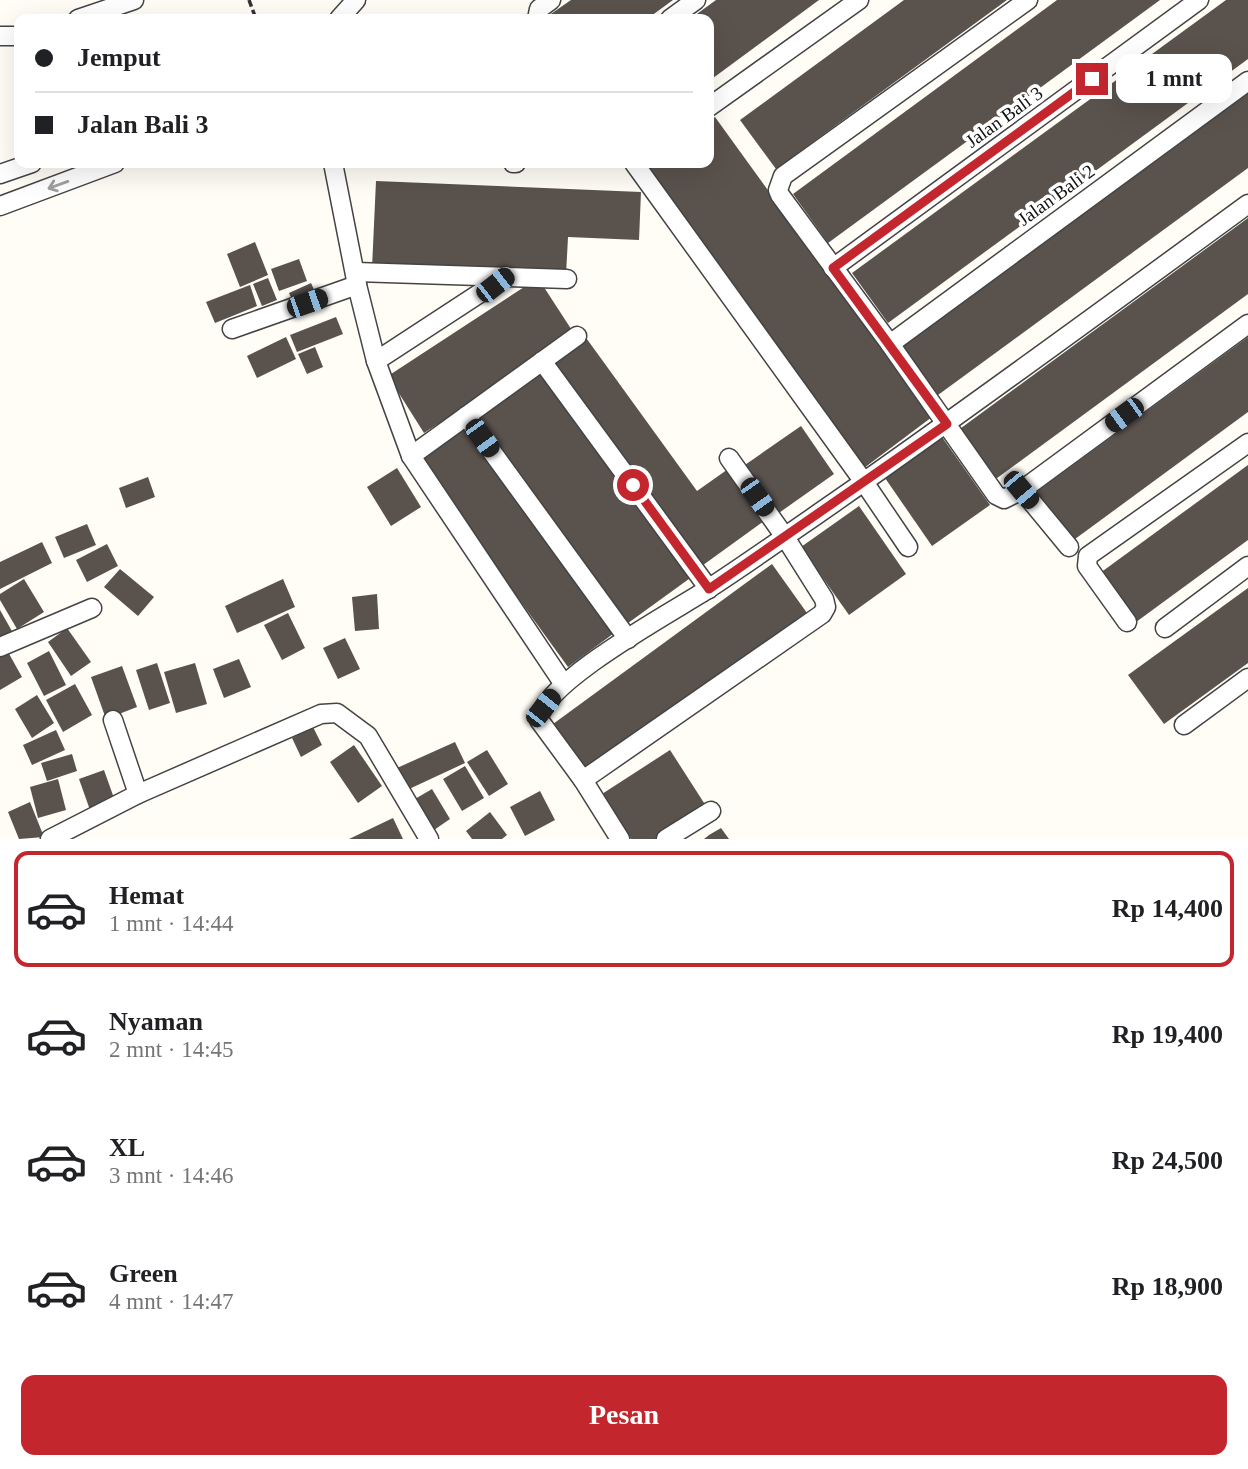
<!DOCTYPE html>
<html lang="id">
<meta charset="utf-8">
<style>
body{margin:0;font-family:Georgia,serif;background:#f6f6f6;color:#202124;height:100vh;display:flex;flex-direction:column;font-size:26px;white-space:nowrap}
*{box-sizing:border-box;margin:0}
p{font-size:23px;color:#757577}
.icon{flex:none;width:38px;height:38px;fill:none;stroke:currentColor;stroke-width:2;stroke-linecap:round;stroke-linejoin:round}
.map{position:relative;height:839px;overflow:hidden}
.panel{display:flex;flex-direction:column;background:#fff;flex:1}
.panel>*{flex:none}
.banner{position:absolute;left:14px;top:14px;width:700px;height:154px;border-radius:14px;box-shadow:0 7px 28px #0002;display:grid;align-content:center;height:154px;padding:0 21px;background:#fff}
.end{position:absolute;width:32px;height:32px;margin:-16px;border:9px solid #c4262e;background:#fff;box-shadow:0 0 0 4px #fff}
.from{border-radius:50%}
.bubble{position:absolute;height:49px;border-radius:14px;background:#fff;box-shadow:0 7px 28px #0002;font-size:23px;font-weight:700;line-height:49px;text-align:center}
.car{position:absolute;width:21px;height:42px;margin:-21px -10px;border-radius:9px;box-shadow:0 0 5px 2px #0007;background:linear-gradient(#222 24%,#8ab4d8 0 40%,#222 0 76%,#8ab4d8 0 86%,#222 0)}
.banner b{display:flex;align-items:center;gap:24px;height:66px;font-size:26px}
.banner b+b{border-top:2px solid #e0e0e0}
.banner i{width:18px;height:18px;background:#202124}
ul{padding:12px 0 0;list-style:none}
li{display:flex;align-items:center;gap:21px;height:116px;margin:0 14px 10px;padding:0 7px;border:4px solid transparent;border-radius:14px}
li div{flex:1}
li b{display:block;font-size:26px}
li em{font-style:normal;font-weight:700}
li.active{border-color:#c4262e}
li>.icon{width:63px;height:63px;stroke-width:1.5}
.cta{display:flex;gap:14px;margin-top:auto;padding:14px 21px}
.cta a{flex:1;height:80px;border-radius:14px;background:#c4262e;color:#fff;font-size:28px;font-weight:700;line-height:80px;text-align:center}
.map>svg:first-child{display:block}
.building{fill:#5a524d}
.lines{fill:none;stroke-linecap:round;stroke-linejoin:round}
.street-casing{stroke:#444;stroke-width:21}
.path{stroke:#333;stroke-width:3.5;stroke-dasharray:7 3.5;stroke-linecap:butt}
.street{stroke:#fff;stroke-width:18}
.oneway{stroke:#a0a0a0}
.route{stroke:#c4262e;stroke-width:9}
.labels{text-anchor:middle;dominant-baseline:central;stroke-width:7;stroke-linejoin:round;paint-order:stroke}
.street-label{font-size:19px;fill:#111;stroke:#fff}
</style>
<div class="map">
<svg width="1248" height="839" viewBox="0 0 1248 839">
<rect width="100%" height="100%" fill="#fffdf5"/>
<g class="building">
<path d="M 571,0 L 673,0 L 647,19 L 550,19 L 548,16 Z"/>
<path d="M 716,0 L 819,0 L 709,81 L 709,19 L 690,19 Z"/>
<path d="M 904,0 L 1007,0 L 776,169 L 740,120 Z"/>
<path d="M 1057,0 L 1160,0 L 828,243 L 793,194 Z"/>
<path d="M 1226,0 L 1248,0 L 1248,59 L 888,323 L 852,273 Z"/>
<path d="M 1248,93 L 1248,168 L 938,395 L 903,346 Z"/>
<path d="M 715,117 L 932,417 L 864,468 L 645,168 L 652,163 L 709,163 L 709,121 Z"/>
<path d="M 376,181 L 641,192 L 639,240 L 568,237 L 566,275 L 372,268 Z"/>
<path d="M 1248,218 L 1248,294 L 993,481 L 957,431 Z"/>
<path d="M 255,242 L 268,275 L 240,287 L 227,254 Z"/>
<path d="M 299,259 L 307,281 L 279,291 L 271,269 Z"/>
<path d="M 268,278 L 277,300 L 262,306 L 253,284 Z"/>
<path d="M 538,278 L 575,335 L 424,433 L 388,376 Z"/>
<path d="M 311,283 L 316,294 L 294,304 L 289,293 Z"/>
<path d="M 250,285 L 257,306 L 215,323 L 206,302 Z"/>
<path d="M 336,317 L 343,334 L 297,352 L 290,335 Z"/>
<path d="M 584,335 L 697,491 L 731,467 L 768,518 L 699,568 L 548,361 Z"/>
<path d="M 286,337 L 296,359 L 257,378 L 247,356 Z"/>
<path d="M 1248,337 L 1248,412 L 1071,542 L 1035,493 Z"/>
<path d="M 315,347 L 323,367 L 307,374 L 298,354 Z"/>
<path d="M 543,369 L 693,576 L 624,626 L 473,419 Z"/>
<path d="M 467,425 L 617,631 L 568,667 L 418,460 Z"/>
<path d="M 801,426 L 834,474 L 776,515 L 742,467 Z"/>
<path d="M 942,437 L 990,505 L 932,546 L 885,478 Z"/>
<path d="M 1248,465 L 1248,540 L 1132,625 L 1096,576 Z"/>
<path d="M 397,468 L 421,507 L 391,526 L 367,487 Z"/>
<path d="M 148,477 L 155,497 L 126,508 L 119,488 Z"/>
<path d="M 859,506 L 906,574 L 849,615 L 801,547 Z"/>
<path d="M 87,524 L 96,545 L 64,558 L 55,537 Z"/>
<path d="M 42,542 L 52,563 L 0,589 L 0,562 Z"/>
<path d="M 107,544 L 118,566 L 87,582 L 76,560 Z"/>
<path d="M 772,564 L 807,613 L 589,773 L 553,724 Z"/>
<path d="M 120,569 L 154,597 L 138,616 L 104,587 Z"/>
<path d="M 24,579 L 44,612 L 17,629 L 0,600 L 0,594 Z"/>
<path d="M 283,579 L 295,607 L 237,633 L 225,606 Z"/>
<path d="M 1248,588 L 1248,663 L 1164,724 L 1128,675 Z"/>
<path d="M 377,594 L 379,629 L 355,631 L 352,597 Z"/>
<path d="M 0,610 L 13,633 L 0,640 Z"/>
<path d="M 288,613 L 305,648 L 282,660 L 264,625 Z"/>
<path d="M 67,628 L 91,662 L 71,676 L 48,642 Z"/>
<path d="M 345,638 L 360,669 L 338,679 L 323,648 Z"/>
<path d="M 49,651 L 66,685 L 44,696 L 27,663 Z"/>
<path d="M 8,652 L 22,677 L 0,690 L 0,656 Z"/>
<path d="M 239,659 L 251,687 L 224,698 L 213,669 Z"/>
<path d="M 157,663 L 170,703 L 149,710 L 136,670 Z"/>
<path d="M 195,663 L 207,704 L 176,713 L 164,672 Z"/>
<path d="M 122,666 L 137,707 L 106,719 L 91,677 Z"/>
<path d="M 75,684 L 92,715 L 63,732 L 46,700 Z"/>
<path d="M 37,695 L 54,723 L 32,738 L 15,709 Z"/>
<path d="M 313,727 L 322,745 L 301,757 L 292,738 Z"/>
<path d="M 56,730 L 65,750 L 32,765 L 23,745 Z"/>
<path d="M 455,742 L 465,763 L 407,790 L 397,768 Z"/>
<path d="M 354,745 L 382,786 L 358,803 L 330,762 Z"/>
<path d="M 487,750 L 508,784 L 489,796 L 467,762 Z"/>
<path d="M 670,750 L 706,806 L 656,839 L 631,839 L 602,794 Z"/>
<path d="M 72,754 L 77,771 L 47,781 L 41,763 Z"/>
<path d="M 465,766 L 484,798 L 462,811 L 443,779 Z"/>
<path d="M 104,770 L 115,801 L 90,810 L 79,779 Z"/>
<path d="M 58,779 L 66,810 L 38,818 L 30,787 Z"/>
<path d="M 432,789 L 450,819 L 434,830 L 415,799 Z"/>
<path d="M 540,791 L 555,820 L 525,836 L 510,807 Z"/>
<path d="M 30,802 L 44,837 L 19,839 L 8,812 Z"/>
<path d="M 490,812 L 507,835 L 502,839 L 472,839 L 466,831 Z"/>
<path d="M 393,818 L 403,839 L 349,839 Z"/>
<path d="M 721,828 L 729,839 L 704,839 L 709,835 Z"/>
</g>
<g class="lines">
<defs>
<g id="street">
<path d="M 1028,0 L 783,176 L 778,190 L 780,195 L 890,344 L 996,495 L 1004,499 L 1022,490 L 1248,324"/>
<path d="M 78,19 L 134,0"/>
<path d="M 339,19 L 356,0"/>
<path d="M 537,19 L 539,9 L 551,0"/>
<path d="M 670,19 L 696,0"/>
<path d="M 0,36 L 19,36"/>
<path d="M 709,107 L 859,0"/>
<path d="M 333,163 L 357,285 L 376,361 L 411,456 L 563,683"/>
<path d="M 513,163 L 516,163"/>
<path d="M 634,163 L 864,482 L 908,547"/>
<path d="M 0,174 L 32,163"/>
<path d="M 0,206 L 115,163"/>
<path d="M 833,268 L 1199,0"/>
<path d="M 356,272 L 567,279"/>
<path d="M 232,329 L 357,285"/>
<path d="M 890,344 L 1248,81"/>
<path d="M 376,361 L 506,276"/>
<path d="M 542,361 L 709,589"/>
<path d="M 466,416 L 628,639"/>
<path d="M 411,456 L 577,336"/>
<path d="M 1022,490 L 1069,547"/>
<path d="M 1127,622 L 1087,566 L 1088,556 L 1248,443"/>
<path d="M 1165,628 L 1248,566"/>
<path d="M 0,647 L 92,608"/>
<path d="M 113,720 L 138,794"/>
<path d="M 1184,725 L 1248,678"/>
<path d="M 583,780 L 822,614 L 826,607 L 824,599 L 785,537 L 729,458"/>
<path d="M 50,839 L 138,794 L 321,714 L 337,713 L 368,736 L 429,839"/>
<path d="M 620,839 L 583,780 L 539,720 C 542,682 674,611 708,589 C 751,561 793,531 835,502 C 974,405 1111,304 1248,204"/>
<path d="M 666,839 L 711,811"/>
</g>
</defs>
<use href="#street" class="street-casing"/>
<path class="path" d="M 249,0 L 256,19"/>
<use href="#street" class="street"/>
</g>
<defs><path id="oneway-shaft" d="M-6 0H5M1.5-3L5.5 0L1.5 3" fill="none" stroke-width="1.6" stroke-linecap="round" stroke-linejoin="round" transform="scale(1.75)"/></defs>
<use class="oneway" href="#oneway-shaft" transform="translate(58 185) rotate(160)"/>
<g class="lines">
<path class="route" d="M 633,485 L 709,589 L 947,424 L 833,268 L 1092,79"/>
</g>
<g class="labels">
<g class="street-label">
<text transform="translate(1004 117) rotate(-36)">Jalan Bali 3</text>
<text transform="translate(1056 195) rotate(-36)">Jalan Bali 2</text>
</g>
</g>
</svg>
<i class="end from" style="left:633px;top:485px"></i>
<i class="end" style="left:1092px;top:79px"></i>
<div class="bubble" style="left:1116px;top:54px;width:116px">1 mnt</div>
<i class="car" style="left:495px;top:285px;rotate:52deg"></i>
<i class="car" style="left:307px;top:303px;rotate:71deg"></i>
<i class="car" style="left:1124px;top:415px;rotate:234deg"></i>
<i class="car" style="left:482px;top:438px;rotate:144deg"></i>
<i class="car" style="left:1021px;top:490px;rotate:140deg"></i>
<i class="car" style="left:757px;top:497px;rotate:145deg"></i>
<i class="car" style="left:543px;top:708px;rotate:38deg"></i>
<div class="banner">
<b><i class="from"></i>Jemput</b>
<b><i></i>Jalan Bali 3</b>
</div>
</div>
<section class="panel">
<ul>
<li class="active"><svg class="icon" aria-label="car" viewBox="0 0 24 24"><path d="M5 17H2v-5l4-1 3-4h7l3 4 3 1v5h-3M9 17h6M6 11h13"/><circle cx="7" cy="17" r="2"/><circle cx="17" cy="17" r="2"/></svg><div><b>Hemat</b><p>1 mnt · 14:44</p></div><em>Rp 14,400</em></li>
<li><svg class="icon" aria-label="car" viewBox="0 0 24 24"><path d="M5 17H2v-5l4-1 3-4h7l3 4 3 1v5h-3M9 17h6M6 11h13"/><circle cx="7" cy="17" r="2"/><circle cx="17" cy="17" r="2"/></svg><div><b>Nyaman</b><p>2 mnt · 14:45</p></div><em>Rp 19,400</em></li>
<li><svg class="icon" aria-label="car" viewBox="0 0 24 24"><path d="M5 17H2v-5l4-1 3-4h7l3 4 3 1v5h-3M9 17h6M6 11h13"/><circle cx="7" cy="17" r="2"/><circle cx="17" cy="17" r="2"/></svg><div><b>XL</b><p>3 mnt · 14:46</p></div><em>Rp 24,500</em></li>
<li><svg class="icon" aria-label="car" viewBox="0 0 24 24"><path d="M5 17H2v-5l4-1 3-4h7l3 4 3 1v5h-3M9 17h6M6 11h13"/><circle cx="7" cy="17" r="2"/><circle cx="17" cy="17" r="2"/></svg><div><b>Green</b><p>4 mnt · 14:47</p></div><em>Rp 18,900</em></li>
</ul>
<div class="cta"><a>Pesan</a></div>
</section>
